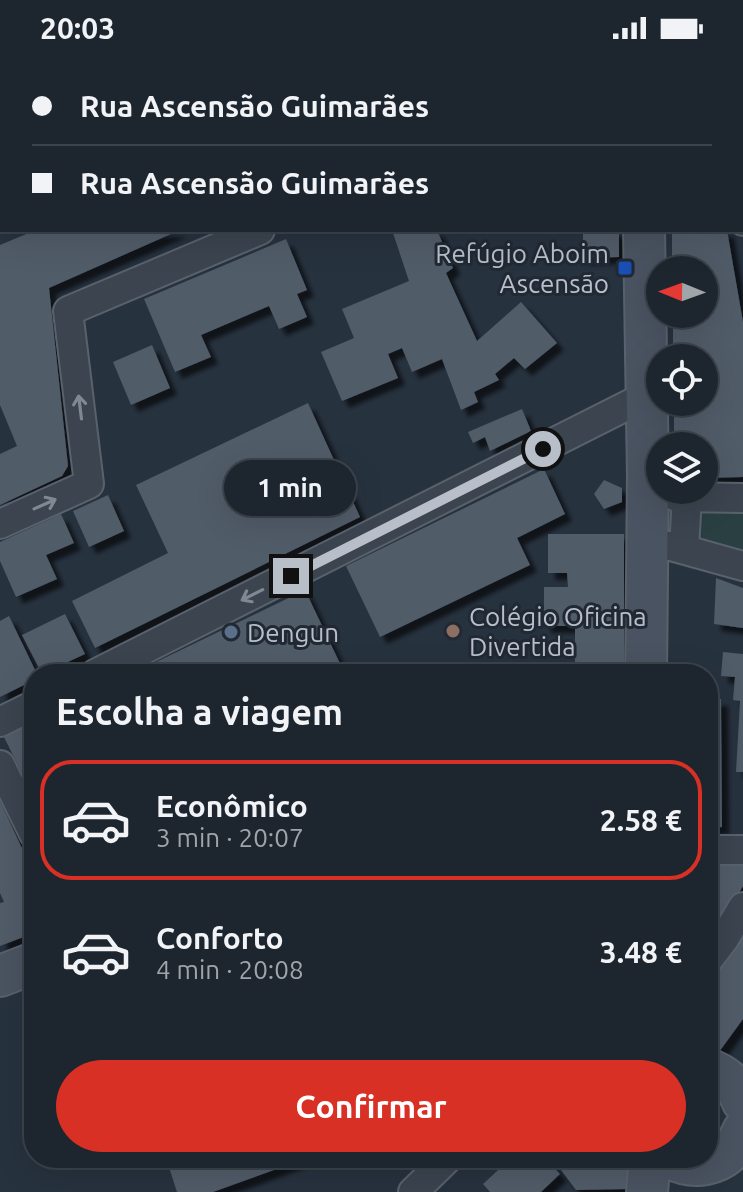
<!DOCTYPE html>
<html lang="pt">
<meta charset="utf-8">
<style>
body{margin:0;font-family:Ubuntu,sans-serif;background:#252e37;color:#f1f3f6;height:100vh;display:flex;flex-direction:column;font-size:30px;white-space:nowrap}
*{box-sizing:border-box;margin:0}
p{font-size:26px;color:#a0a5aa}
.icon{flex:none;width:44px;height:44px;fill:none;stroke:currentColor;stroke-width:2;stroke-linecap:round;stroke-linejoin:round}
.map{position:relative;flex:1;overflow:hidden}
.drawer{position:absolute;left:24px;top:608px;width:694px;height:504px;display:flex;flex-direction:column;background:#1d262f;border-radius:32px;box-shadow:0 8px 32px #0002,0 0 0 2px #3b434b}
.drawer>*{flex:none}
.top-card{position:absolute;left:0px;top:0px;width:744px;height:176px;box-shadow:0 8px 32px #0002,0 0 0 2px #3b434b;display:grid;align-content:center;height:176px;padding:0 32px;background:#1d262f}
.needle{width:52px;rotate:271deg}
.buttons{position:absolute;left:646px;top:200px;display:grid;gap:16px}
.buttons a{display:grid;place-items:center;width:72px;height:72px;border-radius:50%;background:#1d262f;box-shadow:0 8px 32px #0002,0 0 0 2px #3b434b;font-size:40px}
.end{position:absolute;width:36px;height:36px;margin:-18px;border:10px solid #b8bfc9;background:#111;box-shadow:0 0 0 4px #111}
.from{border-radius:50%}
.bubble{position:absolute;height:56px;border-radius:28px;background:#1d262f;box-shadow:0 8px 32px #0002,0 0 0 2px #3b434b;font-size:26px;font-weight:700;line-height:56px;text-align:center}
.top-card b{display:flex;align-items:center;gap:28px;height:76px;font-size:30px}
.top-card b+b{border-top:2px solid #3b434b}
.top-card i{width:20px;height:20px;background:#f1f3f6}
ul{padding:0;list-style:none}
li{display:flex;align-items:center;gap:24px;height:120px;margin:0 16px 12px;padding:0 16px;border:4px solid transparent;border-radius:32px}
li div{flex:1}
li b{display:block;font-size:30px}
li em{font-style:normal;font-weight:700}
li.on{border-color:#d93025}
li>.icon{width:72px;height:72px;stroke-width:1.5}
h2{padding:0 32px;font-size:36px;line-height:96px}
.primary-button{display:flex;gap:16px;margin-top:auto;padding:16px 32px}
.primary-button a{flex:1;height:92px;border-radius:48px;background:#d93025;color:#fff;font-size:32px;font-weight:700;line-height:92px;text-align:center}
.status{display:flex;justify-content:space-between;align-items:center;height:56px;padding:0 40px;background:#1d262f;direction:ltr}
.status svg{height:22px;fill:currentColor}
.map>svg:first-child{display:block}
.green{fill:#2a3f41}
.building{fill:#515b69;filter:url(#shadow)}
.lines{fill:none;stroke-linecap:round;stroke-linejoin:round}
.street-casing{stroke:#59626c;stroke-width:32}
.secondary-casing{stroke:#59626c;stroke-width:44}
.street{stroke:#3b444f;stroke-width:28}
.secondary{stroke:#4a5361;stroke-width:40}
.oneway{stroke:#808892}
.route{stroke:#b8bfc9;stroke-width:10}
.transit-dot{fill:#1a4fb4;stroke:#202934;stroke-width:3}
.education-dot{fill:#8d6e63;stroke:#202934;stroke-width:3}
.service-dot{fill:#5c6f8a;stroke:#202934;stroke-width:3}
.labels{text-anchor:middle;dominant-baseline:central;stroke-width:6;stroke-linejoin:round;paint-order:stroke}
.poi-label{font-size:26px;fill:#b8bfc9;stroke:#202934;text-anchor:start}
</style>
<div class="status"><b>20:03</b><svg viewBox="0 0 49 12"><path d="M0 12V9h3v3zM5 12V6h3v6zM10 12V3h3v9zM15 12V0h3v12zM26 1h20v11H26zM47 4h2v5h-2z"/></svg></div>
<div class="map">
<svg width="743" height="1136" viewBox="0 0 743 1136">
<defs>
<filter id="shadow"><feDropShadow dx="7" dy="7" stdDeviation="2" flood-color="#0009"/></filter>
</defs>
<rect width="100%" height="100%" fill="#27323f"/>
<path class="green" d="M 743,451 L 743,503 L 701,484 L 692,475 L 698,453 Z"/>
<g class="building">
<path d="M 36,174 L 180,174 L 49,232 L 68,410 L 62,420 L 0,449 L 0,398 L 17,390 L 0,349 L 0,189 Z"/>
<path d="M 392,174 L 437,174 L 453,212 L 446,217 L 477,285 L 521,246 L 557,287 L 525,313 L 514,302 L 495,318 L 499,324 L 474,336 L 478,346 L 461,354 L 442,303 L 412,316 L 402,292 L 388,298 L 398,322 L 342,345 L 321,296 L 354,282 L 342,253 L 409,225 Z"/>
<path d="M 583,174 L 619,174 L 619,201 L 583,202 Z"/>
<path d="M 672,174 L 727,174 L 743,266 L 743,421 L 704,422 L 704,390 L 674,390 L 674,346 L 704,346 L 704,302 L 673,302 L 673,258 L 704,258 L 704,214 L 672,214 Z"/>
<path d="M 286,183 L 307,234 L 297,238 L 307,261 L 279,273 L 269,250 L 201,279 L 211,301 L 175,316 L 144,243 Z"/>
<path d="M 152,289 L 170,332 L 131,349 L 113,306 Z"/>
<path d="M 308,347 L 360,461 L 95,592 L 72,545 L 168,497 L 136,429 Z"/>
<path d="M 522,353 L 531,375 L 490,395 L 485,381 L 473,387 L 468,376 Z"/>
<path d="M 544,413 L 565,458 L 517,482 L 530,509 L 380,581 L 346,510 Z"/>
<path d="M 604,424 L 622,432 L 622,446 L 604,453 L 594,438 Z"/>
<path d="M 108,439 L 124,475 L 89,491 L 73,455 Z"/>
<path d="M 61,458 L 74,487 L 46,499 L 57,523 L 16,541 L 0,505 L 0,486 Z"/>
<path d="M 548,478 L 624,478 L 624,618 L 575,618 L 575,570 L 544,570 L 544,531 L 568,531 L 567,517 L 548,517 Z"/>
<path d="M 716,522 L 743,532 L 743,572 L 714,568 Z"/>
<path d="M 305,534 L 345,618 L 159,618 L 154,607 Z"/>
<path d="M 65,558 L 85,598 L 42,618 L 22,579 Z"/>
<path d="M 9,560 L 37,618 L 34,618 L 34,624 L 0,641 L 0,565 Z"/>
<path d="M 723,596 L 743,598 L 743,716 L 736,716 L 740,645 L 733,644 L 735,621 L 721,620 Z"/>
<path d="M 708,643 L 721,643 L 722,771 L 708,772 Z"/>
<path d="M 34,663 L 34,742 L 3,679 Z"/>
<path d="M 0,745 L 34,818 L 34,877 L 0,890 L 0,847 L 4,846 L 0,837 Z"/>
<path d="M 708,806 L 743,809 L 743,830 L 708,891 Z"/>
<path d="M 743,868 L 743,963 L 719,996 L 708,988 L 708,917 Z"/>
<path d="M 166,1102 L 307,1102 L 213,1136 L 177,1136 Z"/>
<path d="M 511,1102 L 545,1102 L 560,1118 L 541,1136 L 490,1136 L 483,1128 Z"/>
<path d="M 552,1102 L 627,1102 L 628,1133 L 576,1134 Z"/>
</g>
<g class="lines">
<defs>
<g id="street">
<path d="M 175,0 L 176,2"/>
<path d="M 210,2 L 215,0"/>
<path d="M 675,2 L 679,0"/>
<path d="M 742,48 L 743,46"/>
<path d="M 742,159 L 743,165"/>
<path d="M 663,434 L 677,441 L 743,442"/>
<path d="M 0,468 L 89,428 L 68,255 L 260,174"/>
<path d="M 647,490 L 671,490 L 743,510"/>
<path d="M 684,492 L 687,441"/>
<path d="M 95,618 L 646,340"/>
<path d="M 0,666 L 34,649"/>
<path d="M 0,709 L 34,778"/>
<path d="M 708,794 L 743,794"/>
<path d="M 708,904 L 724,883 L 743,851"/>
<path d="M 413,1136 L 448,1102"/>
</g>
<g id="secondary">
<path d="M 642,0 L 642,2"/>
<path d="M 644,174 L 648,420 L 646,618"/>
<path d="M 0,920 L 34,907"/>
<path d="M 708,1013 C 726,1019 736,1029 743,1046"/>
<path d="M 670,1102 C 700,1117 730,1107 743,1075"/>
<path d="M 647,1136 L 650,1102"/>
</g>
</defs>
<use href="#street" class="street-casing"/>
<use href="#secondary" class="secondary-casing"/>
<use href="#street" class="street"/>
<use href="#secondary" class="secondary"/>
</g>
<defs><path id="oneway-shaft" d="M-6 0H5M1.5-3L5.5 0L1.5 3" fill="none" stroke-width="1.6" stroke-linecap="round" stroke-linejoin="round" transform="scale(2)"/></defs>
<g class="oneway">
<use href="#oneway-shaft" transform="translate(80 351) rotate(-97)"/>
<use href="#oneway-shaft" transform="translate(45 448) rotate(-24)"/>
<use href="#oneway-shaft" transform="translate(252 539) rotate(153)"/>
</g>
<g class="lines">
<path class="route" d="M 291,520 L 543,393"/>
</g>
<rect class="transit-dot" x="617" y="204" width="16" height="16" rx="4"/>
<circle class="education-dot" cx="453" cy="575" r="8"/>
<circle class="service-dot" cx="231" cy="576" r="8"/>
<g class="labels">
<g class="poi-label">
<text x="609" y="197" text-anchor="end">Refúgio Aboim<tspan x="609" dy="30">Ascensão</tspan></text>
<text x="469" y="560">Colégio Oficina<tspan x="469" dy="30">Divertida</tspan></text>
<text x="247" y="576">Dengun</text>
</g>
</g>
</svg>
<div class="buttons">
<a><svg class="needle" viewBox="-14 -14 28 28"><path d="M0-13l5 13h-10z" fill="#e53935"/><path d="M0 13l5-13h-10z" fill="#a0a5aa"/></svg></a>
<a><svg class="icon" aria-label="locate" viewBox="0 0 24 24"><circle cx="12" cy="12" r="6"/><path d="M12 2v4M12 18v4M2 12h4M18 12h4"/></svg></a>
<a><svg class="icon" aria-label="layers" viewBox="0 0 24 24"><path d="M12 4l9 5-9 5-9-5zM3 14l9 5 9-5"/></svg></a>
</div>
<i class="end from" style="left:543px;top:393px"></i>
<i class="end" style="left:291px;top:520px"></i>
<div class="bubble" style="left:224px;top:404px;width:132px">1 min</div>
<div class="top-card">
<b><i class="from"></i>Rua Ascensão Guimarães</b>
<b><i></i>Rua Ascensão Guimarães</b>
</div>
<section class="drawer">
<h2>Escolha a viagem</h2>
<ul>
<li class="on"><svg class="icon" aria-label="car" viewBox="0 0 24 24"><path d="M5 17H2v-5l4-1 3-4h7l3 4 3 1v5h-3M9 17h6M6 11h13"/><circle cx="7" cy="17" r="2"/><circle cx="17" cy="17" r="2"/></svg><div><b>Econômico</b><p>3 min · 20:07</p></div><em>2.58 €</em></li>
<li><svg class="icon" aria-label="car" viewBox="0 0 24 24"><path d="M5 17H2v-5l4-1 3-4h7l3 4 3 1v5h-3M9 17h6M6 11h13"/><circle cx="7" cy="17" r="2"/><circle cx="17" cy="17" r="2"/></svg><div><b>Conforto</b><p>4 min · 20:08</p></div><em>3.48 €</em></li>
</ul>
<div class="primary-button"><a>Confirmar</a></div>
</section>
</div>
